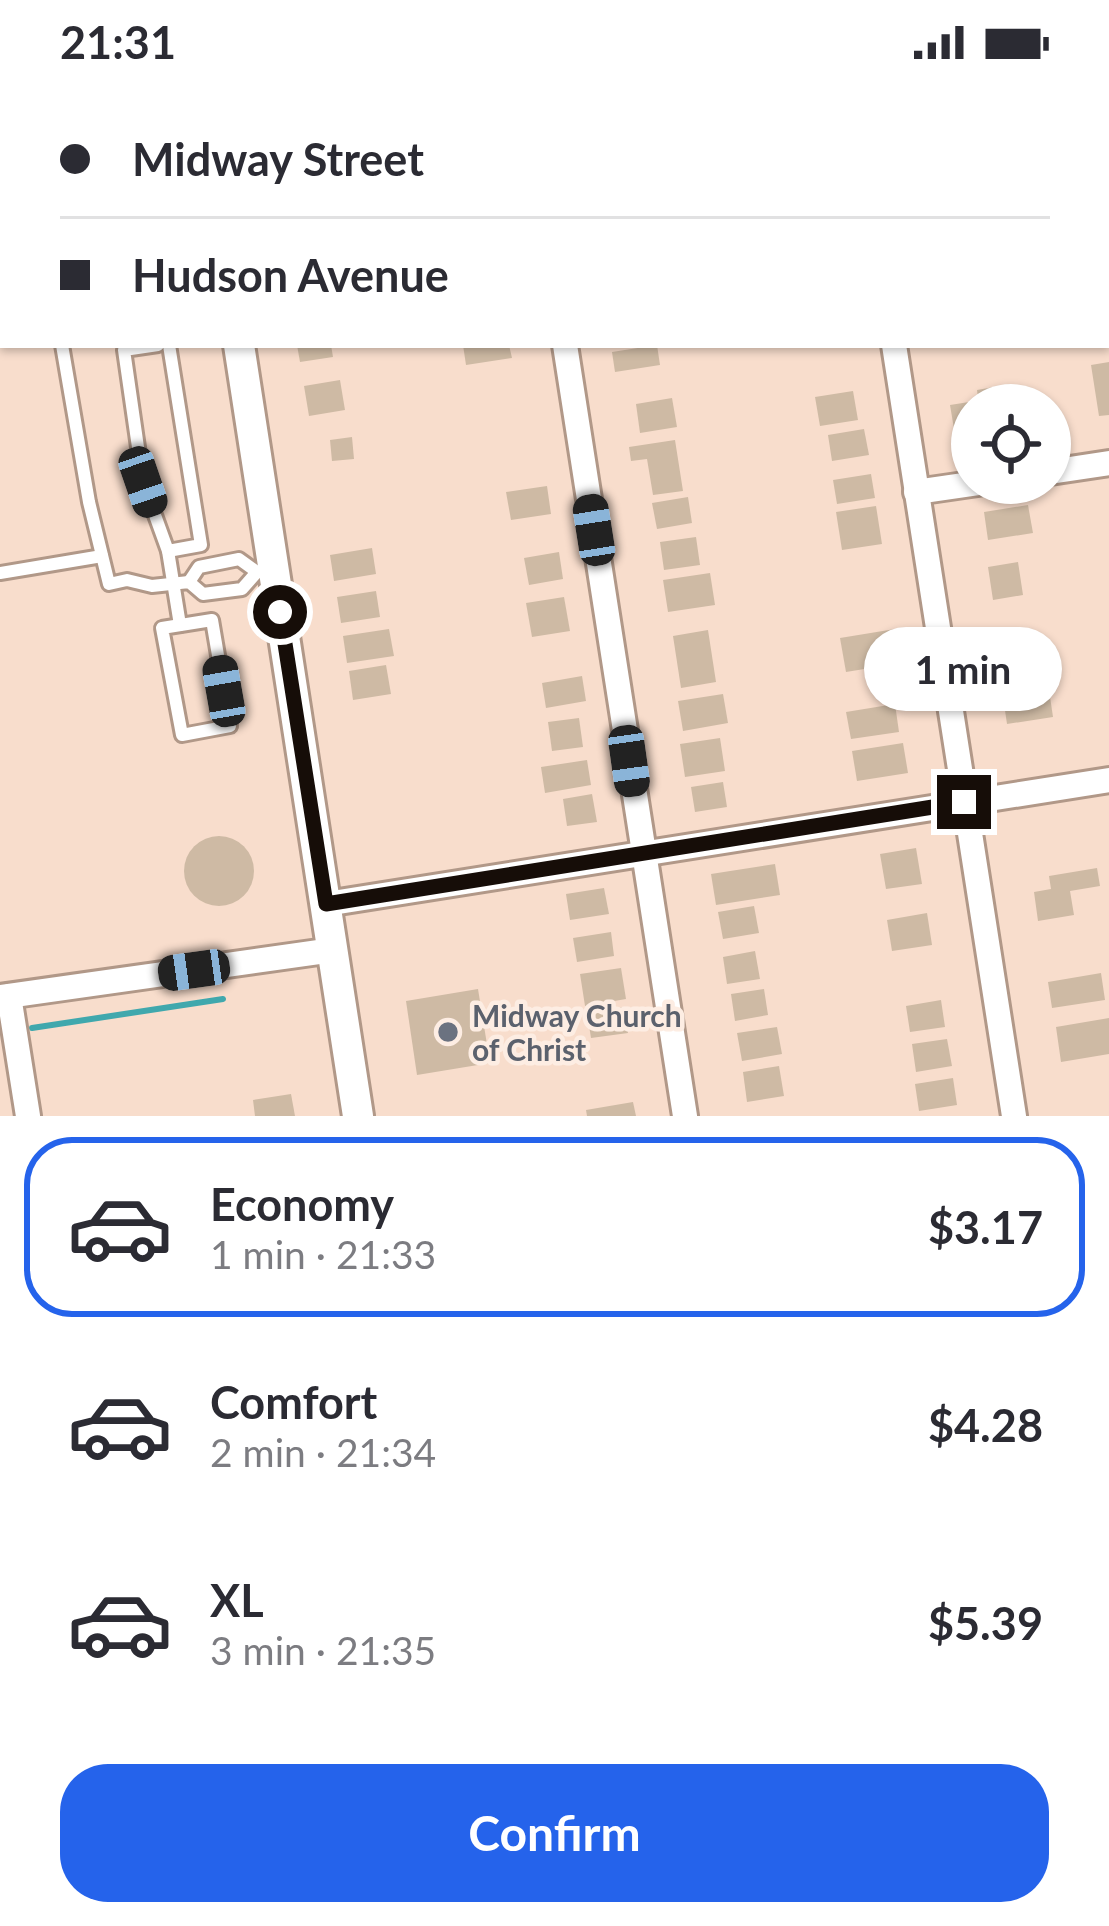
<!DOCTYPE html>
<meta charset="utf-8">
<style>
body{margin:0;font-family:Lato,sans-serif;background:#f7f7f7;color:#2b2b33;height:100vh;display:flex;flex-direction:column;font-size:45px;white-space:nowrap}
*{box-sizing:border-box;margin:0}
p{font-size:39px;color:#7c7c81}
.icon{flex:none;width:66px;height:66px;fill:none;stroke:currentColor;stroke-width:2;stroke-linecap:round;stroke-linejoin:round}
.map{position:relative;height:1032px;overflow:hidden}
.details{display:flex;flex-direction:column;background:#fff;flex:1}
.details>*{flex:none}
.hud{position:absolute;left:0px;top:0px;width:1110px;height:264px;box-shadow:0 3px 9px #0004;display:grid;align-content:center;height:264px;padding:0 60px;background:#fff}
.buttons{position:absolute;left:951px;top:300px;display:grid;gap:24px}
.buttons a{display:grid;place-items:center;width:120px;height:120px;border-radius:50%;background:#fff;box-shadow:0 3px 9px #0004;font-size:60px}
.end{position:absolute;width:54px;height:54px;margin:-27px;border:15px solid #160d08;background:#fff;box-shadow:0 0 0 6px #fff}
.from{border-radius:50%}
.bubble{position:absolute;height:84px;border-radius:42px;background:#fff;box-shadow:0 3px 9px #0004;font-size:39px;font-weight:700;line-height:84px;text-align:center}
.car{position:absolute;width:36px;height:72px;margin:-36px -18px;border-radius:15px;box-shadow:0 0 9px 3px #0007;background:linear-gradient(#222 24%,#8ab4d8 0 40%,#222 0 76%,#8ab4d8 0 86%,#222 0)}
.hud b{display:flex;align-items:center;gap:42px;height:114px;font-size:45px}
.hud b+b{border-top:3px solid #e1e1e2}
.hud i{width:30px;height:30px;background:#2b2b33}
ul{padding:21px 0 0;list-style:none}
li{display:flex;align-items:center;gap:36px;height:180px;margin:0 24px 18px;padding:0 36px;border:6px solid transparent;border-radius:48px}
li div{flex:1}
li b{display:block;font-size:45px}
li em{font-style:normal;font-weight:700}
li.selected{border-color:#2563eb}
li>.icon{width:108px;height:108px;stroke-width:1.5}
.action{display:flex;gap:24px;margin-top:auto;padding:24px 60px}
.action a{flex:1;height:138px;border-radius:48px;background:#2563eb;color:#fff;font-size:48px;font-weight:700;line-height:138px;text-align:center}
.status{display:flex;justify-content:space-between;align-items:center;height:84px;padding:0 60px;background:#fff;direction:ltr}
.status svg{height:33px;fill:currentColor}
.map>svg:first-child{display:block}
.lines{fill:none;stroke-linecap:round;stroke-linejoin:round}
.stream{stroke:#40a8ad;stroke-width:6}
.building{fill:#cebaa4}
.service-casing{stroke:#b19888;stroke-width:18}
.minor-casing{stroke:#b19888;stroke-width:30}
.tertiary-casing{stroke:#b19888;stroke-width:36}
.service{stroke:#fff;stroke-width:12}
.minor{stroke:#fff;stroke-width:24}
.tertiary{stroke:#fff;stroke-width:30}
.route{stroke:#160d08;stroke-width:15}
.worship-dot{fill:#6b7280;stroke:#fdede3;stroke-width:4.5}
.labels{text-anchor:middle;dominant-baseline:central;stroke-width:9;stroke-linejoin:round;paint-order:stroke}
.worship-label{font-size:30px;font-weight:bold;fill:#5b616d;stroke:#fdede3;text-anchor:start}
</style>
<div class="status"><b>21:31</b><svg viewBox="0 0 49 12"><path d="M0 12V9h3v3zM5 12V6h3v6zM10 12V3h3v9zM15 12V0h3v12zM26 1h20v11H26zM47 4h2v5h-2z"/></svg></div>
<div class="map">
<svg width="1109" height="1032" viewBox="0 0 1109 1032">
<rect width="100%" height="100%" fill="#f8ddcc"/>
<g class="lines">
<path class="stream" d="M 32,944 L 223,915"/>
</g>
<g class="building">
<path d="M 297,261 L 331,261 L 333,273 L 300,278 Z"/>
<path d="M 463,261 L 509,261 L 512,274 L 466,281 Z"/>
<path d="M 657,261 L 660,281 L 615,288 L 612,268 Z"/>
<path d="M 1109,278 L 1109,331 L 1099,332 L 1091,281 Z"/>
<path d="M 340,296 L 345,326 L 309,332 L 304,302 Z"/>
<path d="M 1011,300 L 1014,321 L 979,321 L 977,306 Z"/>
<path d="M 853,307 L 858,336 L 820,342 L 815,313 Z"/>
<path d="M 672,314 L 677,343 L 640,349 L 636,320 Z"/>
<path d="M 969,318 L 972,342 L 954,345 L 950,321 Z"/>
<path d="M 864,345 L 869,371 L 832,377 L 828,351 Z"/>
<path d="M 352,353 L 354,375 L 332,377 L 330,356 Z"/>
<path d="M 675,356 L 683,407 L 653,411 L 647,375 L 631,377 L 629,363 Z"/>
<path d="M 871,390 L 875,414 L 837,420 L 833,396 Z"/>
<path d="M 547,402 L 551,430 L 511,436 L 506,408 Z"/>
<path d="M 688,413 L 692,439 L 657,445 L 652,419 Z"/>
<path d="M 1028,421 L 1033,449 L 988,456 L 984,428 Z"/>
<path d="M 876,422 L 882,460 L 842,466 L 836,428 Z"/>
<path d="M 696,453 L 700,481 L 664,486 L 660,458 Z"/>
<path d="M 372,464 L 376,490 L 334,497 L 330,471 Z"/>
<path d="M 559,468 L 563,495 L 529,501 L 524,474 Z"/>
<path d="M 1018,478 L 1023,511 L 993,516 L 988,483 Z"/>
<path d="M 710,489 L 715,521 L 668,528 L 663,496 Z"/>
<path d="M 376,507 L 380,533 L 341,539 L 337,513 Z"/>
<path d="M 564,513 L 570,547 L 532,553 L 526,519 Z"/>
<path d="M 389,545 L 394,572 L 347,579 L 343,552 Z"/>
<path d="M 895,545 L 901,579 L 846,588 L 840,554 Z"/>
<path d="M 708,546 L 716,598 L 681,604 L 673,552 Z"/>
<path d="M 386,581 L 391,610 L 353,616 L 349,587 Z"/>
<path d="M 582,592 L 586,617 L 546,624 L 542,599 Z"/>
<path d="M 1049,606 L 1053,633 L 1007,640 L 1003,613 Z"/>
<path d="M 723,610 L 728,639 L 683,647 L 678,617 Z"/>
<path d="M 895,620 L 899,648 L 851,655 L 846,628 Z"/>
<path d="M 579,634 L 583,663 L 552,667 L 548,638 Z"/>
<path d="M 720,654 L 725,687 L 685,693 L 680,660 Z"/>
<path d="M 903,659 L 908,689 L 857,697 L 852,667 Z"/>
<path d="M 587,676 L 591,701 L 545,709 L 541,683 Z"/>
<path d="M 723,698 L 727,723 L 695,728 L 691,703 Z"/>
<path d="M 592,710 L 597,738 L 567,742 L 563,715 Z"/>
<circle cx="219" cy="787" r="35"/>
<path d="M 916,764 L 922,800 L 886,805 L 880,770 Z"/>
<path d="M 775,780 L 780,811 L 716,821 L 711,790 Z"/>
<path d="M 1097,784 L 1100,802 L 1070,807 L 1074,831 L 1038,837 L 1034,808 L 1051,805 L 1049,792 Z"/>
<path d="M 604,804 L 609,830 L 570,836 L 566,810 Z"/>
<path d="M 754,822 L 759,849 L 723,855 L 718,828 Z"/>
<path d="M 927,829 L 932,861 L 892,867 L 887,836 Z"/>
<path d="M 611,848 L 614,872 L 577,878 L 573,854 Z"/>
<path d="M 755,867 L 760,895 L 727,900 L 723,873 Z"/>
<path d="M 621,884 L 626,915 L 585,922 L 580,890 Z"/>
<path d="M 1101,889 L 1105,916 L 1052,924 L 1048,898 Z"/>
<path d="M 478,905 L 490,979 L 417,991 L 406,917 Z"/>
<path d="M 764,905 L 768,931 L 735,937 L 731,910 Z"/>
<path d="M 941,916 L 945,943 L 910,948 L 906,922 Z"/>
<path d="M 624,923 L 628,949 L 591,954 L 587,929 Z"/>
<path d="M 1109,934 L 1109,970 L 1061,978 L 1056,943 Z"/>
<path d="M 777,943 L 782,970 L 742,977 L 737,949 Z"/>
<path d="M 947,955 L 952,982 L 916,988 L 912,960 Z"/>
<path d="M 779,982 L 784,1012 L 747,1018 L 743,988 Z"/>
<path d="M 953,994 L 957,1021 L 919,1027 L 915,1000 Z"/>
<path d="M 291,1010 L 295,1032 L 255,1032 L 253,1016 Z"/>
<path d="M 633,1018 L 636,1032 L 587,1032 L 586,1026 Z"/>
</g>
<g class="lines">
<defs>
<g id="service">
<path d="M 62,261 L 89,418 L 109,500 L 127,496 L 152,502 L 189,498 L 203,510 L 242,505 L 257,488"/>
<path d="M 158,261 L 124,266 L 143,398 L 168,467 L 180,541"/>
<path d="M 168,467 L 201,461 L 169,261"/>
<path d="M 0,489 L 102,472"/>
<path d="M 189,498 L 199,483 L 239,475 L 257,488 L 265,487"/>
<path d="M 212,536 L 230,642 L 182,651 L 162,544 Z"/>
</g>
<g id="minor">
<path d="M 525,0 L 525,3"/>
<path d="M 1091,0 L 1092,3"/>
<path d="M 565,261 L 685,1032"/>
<path d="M 894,261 L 1014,1032"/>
<path d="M 1050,388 L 1109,379"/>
<path d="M 916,408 L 978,399"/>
<path d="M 326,820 L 1109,696"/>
<path d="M 9,912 L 28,1032"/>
<path d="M 0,913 L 333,866"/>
</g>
<g id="tertiary">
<path d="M 198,0 L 199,3"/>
<path d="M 239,261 L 358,1032"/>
</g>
</defs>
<use href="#service" class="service-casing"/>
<use href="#minor" class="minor-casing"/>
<use href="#tertiary" class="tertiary-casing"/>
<use href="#service" class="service"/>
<use href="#minor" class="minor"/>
<use href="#tertiary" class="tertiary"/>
</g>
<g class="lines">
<path class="route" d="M 280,528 L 326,820 L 964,718"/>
</g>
<circle class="worship-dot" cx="448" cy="948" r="12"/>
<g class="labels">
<g class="worship-label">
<text x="472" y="931">Midway Church<tspan x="472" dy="34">of Christ</tspan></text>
</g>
</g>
</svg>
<div class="buttons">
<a><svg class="icon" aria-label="locate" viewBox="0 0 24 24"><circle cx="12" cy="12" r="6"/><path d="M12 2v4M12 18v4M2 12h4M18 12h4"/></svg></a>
</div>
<i class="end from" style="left:280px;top:528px"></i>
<i class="end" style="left:964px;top:718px"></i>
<div class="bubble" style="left:864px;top:543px;width:198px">1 min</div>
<i class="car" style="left:143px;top:398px;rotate:161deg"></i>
<i class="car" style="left:594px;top:446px;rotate:351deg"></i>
<i class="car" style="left:224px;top:607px;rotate:350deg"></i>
<i class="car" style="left:629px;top:677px;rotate:172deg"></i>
<i class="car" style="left:194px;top:886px;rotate:262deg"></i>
<div class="hud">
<b><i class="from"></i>Midway Street</b>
<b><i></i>Hudson Avenue</b>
</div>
</div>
<section class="details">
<ul>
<li class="selected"><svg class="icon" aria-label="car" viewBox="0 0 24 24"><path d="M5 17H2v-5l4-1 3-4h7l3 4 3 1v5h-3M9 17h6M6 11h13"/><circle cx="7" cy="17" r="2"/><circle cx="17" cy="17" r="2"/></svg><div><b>Economy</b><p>1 min · 21:33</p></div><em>$3.17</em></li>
<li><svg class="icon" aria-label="car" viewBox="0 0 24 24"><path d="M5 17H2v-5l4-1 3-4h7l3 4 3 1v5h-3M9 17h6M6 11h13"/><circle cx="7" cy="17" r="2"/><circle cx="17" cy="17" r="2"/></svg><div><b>Comfort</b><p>2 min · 21:34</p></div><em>$4.28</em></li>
<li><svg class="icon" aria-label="car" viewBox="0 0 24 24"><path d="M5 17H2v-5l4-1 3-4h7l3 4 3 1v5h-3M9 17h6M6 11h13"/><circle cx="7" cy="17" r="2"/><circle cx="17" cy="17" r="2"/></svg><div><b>XL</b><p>3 min · 21:35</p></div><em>$5.39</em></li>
</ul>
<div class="action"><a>Confirm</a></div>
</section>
